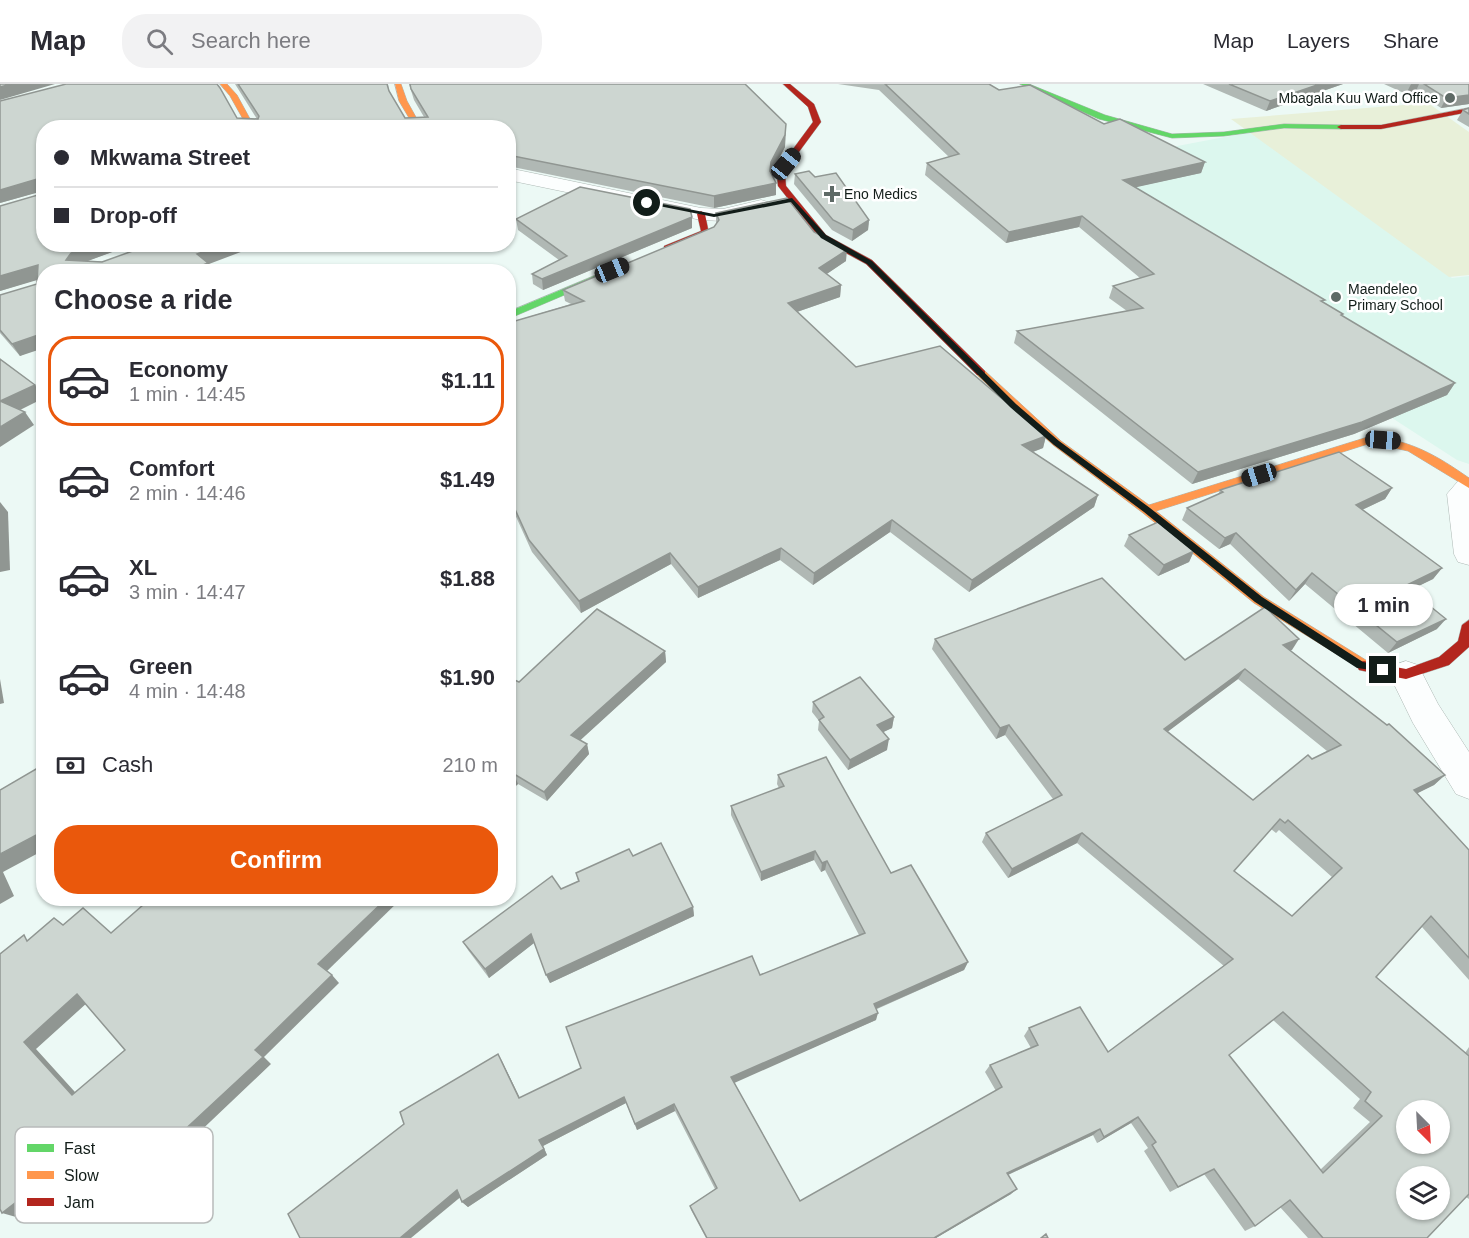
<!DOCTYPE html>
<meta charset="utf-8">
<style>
body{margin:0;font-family:Helvetica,sans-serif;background:#f2f2f3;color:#2b2b33;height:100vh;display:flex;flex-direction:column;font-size:22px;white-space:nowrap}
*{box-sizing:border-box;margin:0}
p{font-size:20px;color:#7c7c81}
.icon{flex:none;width:33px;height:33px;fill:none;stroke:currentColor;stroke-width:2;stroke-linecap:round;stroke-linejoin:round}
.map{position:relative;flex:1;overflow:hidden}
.drawer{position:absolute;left:36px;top:180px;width:480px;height:642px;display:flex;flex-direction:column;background:#fff;border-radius:24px;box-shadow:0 2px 4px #0004}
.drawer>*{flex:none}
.guide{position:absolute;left:36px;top:36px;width:480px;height:132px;border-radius:24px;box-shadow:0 2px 4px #0004;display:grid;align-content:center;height:132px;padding:0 18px;background:#fff}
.needle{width:39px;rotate:156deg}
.controls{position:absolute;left:1396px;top:1016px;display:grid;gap:12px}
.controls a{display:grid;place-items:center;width:54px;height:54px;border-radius:50%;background:#fff;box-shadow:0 2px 4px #0004;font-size:30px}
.end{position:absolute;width:27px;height:27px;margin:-14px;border:8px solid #121d19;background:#fff;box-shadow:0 0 0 3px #fff}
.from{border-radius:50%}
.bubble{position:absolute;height:42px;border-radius:21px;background:#fff;box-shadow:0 2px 4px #0004;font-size:20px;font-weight:700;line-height:42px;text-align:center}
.car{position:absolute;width:18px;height:36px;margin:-18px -9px;border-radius:8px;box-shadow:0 0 4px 2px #0007;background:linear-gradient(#222 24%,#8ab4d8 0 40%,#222 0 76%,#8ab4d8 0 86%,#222 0)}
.guide b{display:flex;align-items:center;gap:21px;height:57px;font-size:22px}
.guide b+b{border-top:2px solid #e1e1e2}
.guide i{width:15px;height:15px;background:#2b2b33}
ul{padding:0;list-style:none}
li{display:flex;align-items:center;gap:18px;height:90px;margin:0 12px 9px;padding:0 6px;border:3px solid transparent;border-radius:24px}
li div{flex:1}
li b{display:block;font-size:22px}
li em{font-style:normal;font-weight:700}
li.on{border-color:#ea580c}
li>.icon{width:54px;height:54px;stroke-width:1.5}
h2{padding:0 18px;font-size:27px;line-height:72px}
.pay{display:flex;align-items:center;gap:15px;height:66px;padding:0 18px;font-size:22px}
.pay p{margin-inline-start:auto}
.cta{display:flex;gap:12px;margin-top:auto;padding:12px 18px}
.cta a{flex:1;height:69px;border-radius:24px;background:#ea580c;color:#fff;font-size:24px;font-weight:700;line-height:69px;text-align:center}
header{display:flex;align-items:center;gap:36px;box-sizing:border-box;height:84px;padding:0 30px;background:#fff;border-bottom:2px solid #e1e1e2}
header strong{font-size:28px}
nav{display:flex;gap:33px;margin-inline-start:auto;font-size:21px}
.search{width:420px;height:54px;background:#f2f2f3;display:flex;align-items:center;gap:15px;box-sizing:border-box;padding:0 21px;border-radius:24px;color:#7c7c81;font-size:22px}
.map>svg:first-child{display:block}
.built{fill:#dcf7ee}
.green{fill:#e8f0d9}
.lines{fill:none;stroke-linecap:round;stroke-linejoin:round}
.street-casing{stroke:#adb8b4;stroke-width:1}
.fast-casing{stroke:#adb8b4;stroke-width:1}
.slow-casing{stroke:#adb8b4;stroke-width:1}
.jam-casing{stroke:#adb8b4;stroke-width:1}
.street{fill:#fcfefe;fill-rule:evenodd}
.fast{fill:#63d668;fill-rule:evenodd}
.slow{fill:#ff974d;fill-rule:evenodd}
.jam{fill:#b3261e;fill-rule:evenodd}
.wall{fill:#b0b8b4;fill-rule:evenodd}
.shaded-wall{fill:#909692}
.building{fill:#cdd6d1;stroke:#909692;stroke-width:1.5;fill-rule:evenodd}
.route{fill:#121d19}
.poi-dot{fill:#5e6a66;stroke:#fff;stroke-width:2}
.labels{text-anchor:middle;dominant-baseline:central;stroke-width:5;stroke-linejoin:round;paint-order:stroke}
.far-poi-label{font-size:14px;fill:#121d19;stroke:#fff;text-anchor:start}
.key{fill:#fff;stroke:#b8bbba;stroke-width:1.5}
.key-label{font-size:16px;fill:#121d19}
</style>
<header>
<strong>Map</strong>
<div class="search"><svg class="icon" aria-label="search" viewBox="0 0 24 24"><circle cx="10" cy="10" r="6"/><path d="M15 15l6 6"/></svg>Search here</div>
<nav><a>Map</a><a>Layers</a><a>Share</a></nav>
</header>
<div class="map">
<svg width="1469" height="1154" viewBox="0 0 1469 1154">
<rect width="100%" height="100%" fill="#ecf9f5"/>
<path class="built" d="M 1251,48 L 1452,194 L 1469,192 L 1469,380 L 1457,376 L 1233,231 L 1098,74 L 1172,63 Z"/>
<path class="green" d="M 1428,19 L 1469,48 L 1469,191 L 1449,193 L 1231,35 Z"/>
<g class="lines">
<defs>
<g id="street">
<path d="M 508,84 L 701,124 L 723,125 L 761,116 L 768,118 L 771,122 L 768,126 L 723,137 L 701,136 L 508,96 Z"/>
<path d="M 1469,394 L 1469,481 L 1458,478 L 1454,470 L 1447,410 L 1459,396 Z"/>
<path d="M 1406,577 L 1418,581 L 1438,620 L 1469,668 L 1469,715 L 1456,710 L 1413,639 L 1389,590 L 1394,581 Z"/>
</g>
<g id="fast">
<path d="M 1020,0 L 1029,0 L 1105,31 L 1172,50 L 1224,48 L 1284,40 L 1341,41 L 1345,43 L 1341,45 L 1284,44 L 1224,52 L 1172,54 L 1099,35 Z"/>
<path d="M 606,187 L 611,190 L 609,192 L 508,235 L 508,228 Z"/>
</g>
<g id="slow">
<path d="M 220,0 L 227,0 L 237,11 L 255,44 L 248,44 L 230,12 Z"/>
<path d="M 395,0 L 401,0 L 407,17 L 422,44 L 415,44 L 399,17 Z"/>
<path d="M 981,286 L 985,287 L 1061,357 L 1149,421 L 1371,352 C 1412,357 1436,371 1469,394 L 1469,404 L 1408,367 L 1371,359 L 1156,427 L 1264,513 L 1369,578 L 1371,582 L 1369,586 L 1364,587 L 1254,519 L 1143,429 L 1053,361 L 977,291 L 976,289 Z"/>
</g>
<g id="jam">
<path d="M 783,0 L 790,0 L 814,20 L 821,38 L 790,80 L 785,91 L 786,102 L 826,151 L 872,176 L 985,287 L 985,291 L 977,291 L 866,180 L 820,155 L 778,102 L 777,91 L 782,80 L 813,38 L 808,23 Z"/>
<path d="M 1469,24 L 1469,28 L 1381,45 L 1341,45 L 1337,43 L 1341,41 L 1381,41 Z"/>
<path d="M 701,127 L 705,130 L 709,150 L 670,166 L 664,166 L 664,162 L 701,147 L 697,130 Z"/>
<path d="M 1469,536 L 1469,563 L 1449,581 L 1406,595 L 1364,587 L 1359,586 L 1357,582 L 1359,578 L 1364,577 L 1406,585 L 1439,573 L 1458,557 L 1462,541 Z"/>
</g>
</defs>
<use href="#street" class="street-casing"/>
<use href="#fast" class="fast-casing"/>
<use href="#slow" class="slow-casing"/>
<use href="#jam" class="jam-casing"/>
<use href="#street" class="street"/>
<use href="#fast" class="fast"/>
<use href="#slow" class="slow"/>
<use href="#jam" class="jam"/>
</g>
<g class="wall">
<path d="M 235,0 L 388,0 L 389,7 L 405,34 L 424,33 L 414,16 L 409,0 L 745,0 L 786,40 L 785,63 L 771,89 L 776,111 L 714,124 L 508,82 L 508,44 L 44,160 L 134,160 L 87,177 L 209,180 L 20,272 L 0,249 L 0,211 L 37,200 L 38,195 L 0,207 L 0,122 L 38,111 L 38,108 L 0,119 L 0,17 L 237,34 L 257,35 Z"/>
<path d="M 838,0 L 989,0 L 999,6 L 1104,40 L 1205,78 L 1201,89 L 1135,103 L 1343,230 L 1342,232 L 1455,299 L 1447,311 L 1354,350 L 1192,400 L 1014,259 L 1017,247 L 1127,227 L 1109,214 L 1113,202 L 1140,194 L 1079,143 L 1006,159 L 925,91 L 927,79 L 949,73 L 879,6 Z"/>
<path d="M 1203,0 L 1343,0 L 1266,27 Z"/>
<path d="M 1384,0 L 1469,0 L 1469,20 L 1441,24 L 1416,7 L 1406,10 Z"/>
<path d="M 1469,24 L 1469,43 L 1457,36 L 1463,26 Z"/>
<path d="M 795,90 L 815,93 L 869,136 L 868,146 L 852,157 L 832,146 L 794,100 Z"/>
<path d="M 716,129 L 814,148 L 846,177 L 826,190 L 841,201 L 840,213 L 797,228 L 856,283 L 1046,352 L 1043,364 L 1033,368 L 1098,411 L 1094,423 L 969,508 L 890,448 L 813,501 L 780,476 L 698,514 L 671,480 L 581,529 L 532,468 L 508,415 L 508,239 L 571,220 L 565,217 L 563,206 L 714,143 L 716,140 Z"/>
<path d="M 516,135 L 692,144 L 543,206 L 533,200 L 532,190 L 559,176 L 518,146 Z"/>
<path d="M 1392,404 L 1385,415 L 1362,426 L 1442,484 L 1433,495 L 1410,506 L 1437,545 L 1388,569 L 1305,500 L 1289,517 L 1230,460 L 1219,465 L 1182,436 L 1187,424 L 1218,411 L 1220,406 Z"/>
<path d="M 1129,451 L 1194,467 L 1189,478 L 1158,492 L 1124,462 Z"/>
<path d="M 935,555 L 1185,576 L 1292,566 L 1290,566 L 1445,691 L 1434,701 L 1417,709 L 1469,766 L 1469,896 L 1422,843 L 1376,893 L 1465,969 L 1469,963 L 1469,1115 L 1466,1113 L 1427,1154 L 1308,1154 L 1280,1123 L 1255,1142 L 1245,1147 L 1204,1090 L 1170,1108 L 1144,1067 L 1148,1064 L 1131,1039 L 1097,1059 L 1093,1051 L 1008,1091 L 1011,1110 L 936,1154 L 706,1154 L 691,1126 L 690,1122 L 715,1105 L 675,1027 L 637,1046 L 626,1019 L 543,1062 L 547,1071 L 468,1123 L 462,1118 L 498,970 L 520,1014 L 581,984 L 760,891 L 859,851 L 825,786 L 821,788 L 814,776 L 761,797 L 731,731 L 731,722 L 779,704 L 777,700 L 778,691 L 891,789 L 968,878 L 964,886 L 877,925 L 876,936 L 734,998 L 800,1117 L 996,1007 L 985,988 L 990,981 L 1031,964 L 1024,952 L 1029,944 L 1108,968 L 1224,882 L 1077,759 L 1008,794 L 982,758 L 986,749 L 1053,715 L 1005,651 L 996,655 L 932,565 ZM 1238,595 L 1327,667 L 1312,675 L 1253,716 L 1168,647 ZM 1271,745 L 1276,749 L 1279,746 L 1332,793 L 1292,832 L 1234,787 ZM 1273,936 L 1360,1015 L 1353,1024 L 1370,1038 L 1320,1086 L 1229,971 Z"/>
<path d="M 665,567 L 666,578 L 580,656 L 587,660 L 589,670 L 547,717 L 518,700 L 508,709 L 508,593 L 519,598 Z"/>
<path d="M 813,618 L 894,633 L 892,644 L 883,648 L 887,666 L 848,686 L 818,646 L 819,637 L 812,628 Z"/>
<path d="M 633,772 L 693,823 L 694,832 L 550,899 L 534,859 L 489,894 L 468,866 L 463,858 L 561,805 L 578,797 L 576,789 Z"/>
</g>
<g class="shaded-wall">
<path d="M 11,0 L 55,0 L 0,16 L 0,3 Z"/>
<path d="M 1320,0 L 1343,0 L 1266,27 L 1270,17 Z"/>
<path d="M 1411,0 L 1419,0 L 1416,7 L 1406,10 Z"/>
<path d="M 1469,11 L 1469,20 L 1441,24 L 1446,14 Z"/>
<path d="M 786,40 L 785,63 L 771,89 L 771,78 Z"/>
<path d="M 1205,78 L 1201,89 L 1119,107 L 1123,96 Z"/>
<path d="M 37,95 L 43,107 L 0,119 L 0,106 Z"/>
<path d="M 776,99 L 776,111 L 714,124 L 714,112 Z"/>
<path d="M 1082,132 L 1079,143 L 1006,159 L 1009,148 Z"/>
<path d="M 692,133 L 692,144 L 543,206 L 542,195 Z"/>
<path d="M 869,136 L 868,146 L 852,157 L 853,146 Z"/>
<path d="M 94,160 L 134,160 L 77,181 L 66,176 L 71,169 Z"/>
<path d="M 225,160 L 262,160 L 209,180 L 212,188 L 206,188 L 197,170 Z"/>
<path d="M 847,166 L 846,177 L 818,196 L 819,184 Z"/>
<path d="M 38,181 L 44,194 L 0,207 L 0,192 Z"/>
<path d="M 841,201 L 840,213 L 788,231 L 788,219 Z"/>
<path d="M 44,249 L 44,264 L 20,272 L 12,260 Z"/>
<path d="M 1455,299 L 1447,311 L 1354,350 L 1192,400 L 1198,388 Z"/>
<path d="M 35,301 L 44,314 L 10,331 L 0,317 Z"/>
<path d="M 25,328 L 34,341 L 0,363 L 0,343 Z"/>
<path d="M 1046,352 L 1043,364 L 1019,373 L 1022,361 Z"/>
<path d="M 1392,404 L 1385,415 L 1349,432 L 1356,421 Z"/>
<path d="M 1098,411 L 1094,423 L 969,508 L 972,496 Z"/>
<path d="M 0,418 L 8,428 L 10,486 L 0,488 Z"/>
<path d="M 892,436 L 890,448 L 813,501 L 814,489 Z"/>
<path d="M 1236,449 L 1230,460 L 1219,465 L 1225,454 Z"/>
<path d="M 781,464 L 780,476 L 698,514 L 698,503 Z"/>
<path d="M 1194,467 L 1189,478 L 1158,492 L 1164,481 Z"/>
<path d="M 670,469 L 671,480 L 581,529 L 579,517 Z"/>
<path d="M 1442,484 L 1433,495 L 1396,513 L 1405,502 Z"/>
<path d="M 1312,489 L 1305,500 L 1289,517 L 1296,506 Z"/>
<path d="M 1446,535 L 1437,545 L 1388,569 L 1397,558 Z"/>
<path d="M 1299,555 L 1292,566 L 1275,572 L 1283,561 Z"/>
<path d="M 665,567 L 666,578 L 574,662 L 571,651 Z"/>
<path d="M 1245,585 L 1238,595 L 1158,655 L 1164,645 Z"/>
<path d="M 0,595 L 4,619 L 0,620 Z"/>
<path d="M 894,633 L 892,644 L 875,652 L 877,641 Z"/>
<path d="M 1009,641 L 1005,651 L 996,655 L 1000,644 Z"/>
<path d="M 889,655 L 887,666 L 848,686 L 850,676 Z"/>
<path d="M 587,660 L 589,670 L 547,717 L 544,708 Z"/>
<path d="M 36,685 L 44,692 L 44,699 Z"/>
<path d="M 514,690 L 518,700 L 508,709 L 508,695 Z"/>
<path d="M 1445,691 L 1434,701 L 1404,716 L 1414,706 Z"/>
<path d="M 44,747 L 44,766 L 3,788 L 14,812 L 0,820 L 0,770 Z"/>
<path d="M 1082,749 L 1077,759 L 1008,794 L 1012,785 Z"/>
<path d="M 815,767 L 814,776 L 761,797 L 761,788 Z"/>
<path d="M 827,777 L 825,786 L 821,788 L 822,779 Z"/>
<path d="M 387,814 L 402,814 L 326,888 L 318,880 Z"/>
<path d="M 693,823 L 694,832 L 550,899 L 546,891 Z"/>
<path d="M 531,850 L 534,859 L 489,894 L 485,885 Z"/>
<path d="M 968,878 L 964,886 L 871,927 L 874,920 Z"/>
<path d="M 332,891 L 339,899 L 264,973 L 271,980 L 191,1056 L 193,1059 L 114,1131 L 102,1126 L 255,966 Z"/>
<path d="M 77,910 L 88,918 L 36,965 L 84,1018 L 72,1011 L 24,958 Z"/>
<path d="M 878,929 L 876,936 L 732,1000 L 731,993 Z"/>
<path d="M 498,970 L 502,977 L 523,1021 L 519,1014 Z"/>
<path d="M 624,1013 L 626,1019 L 543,1062 L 547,1071 L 468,1123 L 462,1118 L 539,1056 Z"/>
<path d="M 674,1020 L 675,1027 L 637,1046 L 635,1040 Z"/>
<path d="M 1138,1033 L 1131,1039 L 1097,1059 L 1104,1053 Z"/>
<path d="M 1100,1045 L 1093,1051 L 1001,1094 L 1007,1089 Z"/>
<path d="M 56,1087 L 69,1093 L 16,1133 L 2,1129 Z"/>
<path d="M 83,1100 L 96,1105 L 84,1115 L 71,1110 Z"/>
<path d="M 1017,1105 L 1011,1110 L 936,1154 L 934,1154 Z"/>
<path d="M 457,1106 L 463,1111 L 411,1154 L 400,1154 Z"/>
</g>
<g class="building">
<path d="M 0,0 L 11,0 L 0,3 Z"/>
<path d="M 66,0 L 217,0 L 220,4 L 237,34 L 258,35 L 259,32 L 238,0 L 387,0 L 389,7 L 405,34 L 428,33 L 411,5 L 410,0 L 745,0 L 786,40 L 785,51 L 771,78 L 770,87 L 776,99 L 714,112 L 508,71 L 508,44 L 44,44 L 44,160 L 94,160 L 71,169 L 66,176 L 102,178 L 152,160 L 225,160 L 197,170 L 208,179 L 203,181 L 211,187 L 210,188 L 44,188 L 44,249 L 12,260 L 0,246 L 0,211 L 37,200 L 38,181 L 0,192 L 0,122 L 38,111 L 40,97 L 37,95 L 0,106 L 0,17 Z"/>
<path d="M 885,0 L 989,0 L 999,6 L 1030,1 L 1104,40 L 1120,35 L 1205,78 L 1123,96 L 1325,216 L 1321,217 L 1343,230 L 1341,231 L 1455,299 L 1362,338 L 1198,388 L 1017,247 L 1143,224 L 1113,202 L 1154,190 L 1082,132 L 1009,148 L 927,79 L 959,70 Z"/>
<path d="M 1229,0 L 1320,0 L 1270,17 Z"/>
<path d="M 1424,0 L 1469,0 L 1469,11 L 1446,14 Z"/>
<path d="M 1469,24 L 1469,30 L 1463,26 Z"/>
<path d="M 809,87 L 815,93 L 836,89 L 869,136 L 853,146 L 833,136 L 795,90 Z"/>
<path d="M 580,103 L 690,125 L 692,133 L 542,195 L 532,190 L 567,172 L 516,135 Z"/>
<path d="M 787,114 L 814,148 L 847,166 L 819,184 L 841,201 L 788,219 L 856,283 L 940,262 L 1046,352 L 1022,361 L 1098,411 L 972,496 L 892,436 L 814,489 L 781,464 L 698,503 L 670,469 L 579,517 L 529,456 L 508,410 L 508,239 L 584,217 L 563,206 L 714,143 L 719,136 L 716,129 Z"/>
<path d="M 0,275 L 35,301 L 0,317 L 25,328 L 0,343 Z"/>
<path d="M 1339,368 L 1392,404 L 1356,421 L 1442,484 L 1405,502 L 1446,535 L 1397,558 L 1312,489 L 1296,506 L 1236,449 L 1225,454 L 1187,424 L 1223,408 L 1220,406 Z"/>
<path d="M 1158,438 L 1194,467 L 1164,481 L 1129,451 Z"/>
<path d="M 1102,494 L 1185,576 L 1265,523 L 1299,555 L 1283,561 L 1387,641 L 1389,640 L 1445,691 L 1414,706 L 1469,766 L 1469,874 L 1431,832 L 1376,893 L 1469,972 L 1469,1110 L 1427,1154 L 1323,1154 L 1290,1116 L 1255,1142 L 1214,1085 L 1178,1103 L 1152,1061 L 1156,1058 L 1138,1033 L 1104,1053 L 1100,1045 L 1007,1089 L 1017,1105 L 934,1154 L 707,1154 L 690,1122 L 717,1104 L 674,1020 L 635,1040 L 624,1013 L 539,1056 L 544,1065 L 462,1118 L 457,1106 L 400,1154 L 300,1154 L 288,1130 L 404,1040 L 400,1028 L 498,970 L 519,1014 L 581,984 L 566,943 L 752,872 L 760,891 L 865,849 L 827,777 L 822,779 L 815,767 L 761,788 L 731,722 L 784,702 L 778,691 L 826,673 L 891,789 L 911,781 L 968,878 L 874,920 L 878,929 L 731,993 L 800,1117 L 1002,1003 L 990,981 L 1038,961 L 1029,944 L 1080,923 L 1108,968 L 1233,875 L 1082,749 L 1012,785 L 986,749 L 1062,711 L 1009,641 L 1000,644 L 935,555 ZM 1245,585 L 1341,661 L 1312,675 L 1308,671 L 1253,716 L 1164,645 ZM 1280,735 L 1285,739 L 1288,736 L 1342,784 L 1292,832 L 1234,787 ZM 1283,928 L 1371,1008 L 1365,1017 L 1382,1032 L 1323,1089 L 1229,971 ZM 1407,1026 L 1440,1026 L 1440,1059 L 1407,1059 ZM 1407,1092 L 1440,1092 L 1440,1125 L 1407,1125 Z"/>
<path d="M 597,525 L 665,567 L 571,651 L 587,660 L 544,708 L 514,690 L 508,695 L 508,593 L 519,598 Z"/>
<path d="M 860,593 L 894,633 L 877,641 L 889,655 L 850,676 L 819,636 L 824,633 L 813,618 Z"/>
<path d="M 36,685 L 44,699 L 44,747 L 0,770 L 0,706 Z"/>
<path d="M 661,759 L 693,823 L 546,891 L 531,850 L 485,885 L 463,858 L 552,792 L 561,805 L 579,797 L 576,789 L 629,765 L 633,772 Z"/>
<path d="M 151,814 L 387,814 L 318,880 L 332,891 L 255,966 L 263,973 L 180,1050 L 182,1053 L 102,1126 L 83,1100 L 71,1110 L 56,1087 L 2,1129 L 0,1125 L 0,870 L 24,851 L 27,857 L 54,834 L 63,841 L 83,824 L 111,849 ZM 77,910 L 125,966 L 72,1011 L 24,958 Z"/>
<path d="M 1046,1150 L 1048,1154 L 1041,1154 Z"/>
</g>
<path class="route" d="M 792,114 L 826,151 L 872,177 L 1016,320 L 1059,357 L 1150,424 L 1262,513 L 1363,578 L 1386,583 L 1386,588 L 1357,584 L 1255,518 L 1144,428 L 1054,361 L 1010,323 L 867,180 L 821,154 L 791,118 L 714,133 L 644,119 L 647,117 L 714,130 Z"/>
<g class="poi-dot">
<circle cx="1450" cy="14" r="6"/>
<path d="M829 101h6v6h6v6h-6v6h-6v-6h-6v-6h6z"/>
<circle cx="1336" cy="213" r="6"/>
</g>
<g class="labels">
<g class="far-poi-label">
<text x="1438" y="14" text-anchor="end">Mbagala Kuu Ward Office</text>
<text x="844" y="110">Eno Medics</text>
<text x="1348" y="205">Maendeleo<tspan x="1348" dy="16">Primary School</tspan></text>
</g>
</g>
<rect x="15" y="1043" width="198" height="96" rx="9" class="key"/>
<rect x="27" y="1060" width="27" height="8" fill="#63d668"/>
<rect x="27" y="1087" width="27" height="8" fill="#ff974d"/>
<rect x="27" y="1114" width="27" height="8" fill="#b3261e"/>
<g class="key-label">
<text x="64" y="1070">Fast</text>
<text x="64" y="1097">Slow</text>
<text x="64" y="1124">Jam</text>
</g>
</svg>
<div class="controls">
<a><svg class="needle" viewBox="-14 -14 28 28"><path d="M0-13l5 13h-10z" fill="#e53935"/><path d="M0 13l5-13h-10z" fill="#7c7c81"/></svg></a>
<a><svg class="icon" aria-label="layers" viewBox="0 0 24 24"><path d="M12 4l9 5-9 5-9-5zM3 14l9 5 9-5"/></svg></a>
</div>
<i class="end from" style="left:647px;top:119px"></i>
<i class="end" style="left:1383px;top:586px"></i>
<div class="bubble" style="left:1334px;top:500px;width:99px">1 min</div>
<i class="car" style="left:786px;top:80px;rotate:39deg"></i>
<i class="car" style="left:612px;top:186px;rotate:68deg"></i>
<i class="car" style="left:1383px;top:356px;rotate:94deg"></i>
<i class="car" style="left:1259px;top:391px;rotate:253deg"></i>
<div class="guide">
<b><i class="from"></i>Mkwama Street</b>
<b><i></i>Drop-off</b>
</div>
<section class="drawer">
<h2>Choose a ride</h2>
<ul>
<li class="on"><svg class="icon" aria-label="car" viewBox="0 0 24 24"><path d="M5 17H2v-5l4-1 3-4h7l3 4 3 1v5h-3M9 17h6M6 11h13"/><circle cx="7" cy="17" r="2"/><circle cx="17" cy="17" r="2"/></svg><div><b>Economy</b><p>1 min · 14:45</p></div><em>$1.11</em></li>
<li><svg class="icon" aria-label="car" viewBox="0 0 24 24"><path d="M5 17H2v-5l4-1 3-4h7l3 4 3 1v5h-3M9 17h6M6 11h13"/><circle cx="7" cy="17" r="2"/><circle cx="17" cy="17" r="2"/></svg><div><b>Comfort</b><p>2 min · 14:46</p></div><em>$1.49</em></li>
<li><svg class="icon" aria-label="car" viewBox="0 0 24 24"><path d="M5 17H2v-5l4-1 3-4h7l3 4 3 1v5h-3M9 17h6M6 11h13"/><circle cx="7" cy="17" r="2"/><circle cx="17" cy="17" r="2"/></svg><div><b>XL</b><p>3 min · 14:47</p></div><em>$1.88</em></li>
<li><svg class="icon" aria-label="car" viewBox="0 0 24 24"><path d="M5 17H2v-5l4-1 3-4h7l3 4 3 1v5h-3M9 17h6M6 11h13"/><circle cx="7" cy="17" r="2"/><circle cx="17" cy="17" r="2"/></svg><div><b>Green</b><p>4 min · 14:48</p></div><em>$1.90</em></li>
</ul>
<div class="pay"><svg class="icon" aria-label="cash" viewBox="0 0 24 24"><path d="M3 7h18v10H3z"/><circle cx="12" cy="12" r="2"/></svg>Cash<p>210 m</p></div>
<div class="cta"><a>Confirm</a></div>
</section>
</div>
